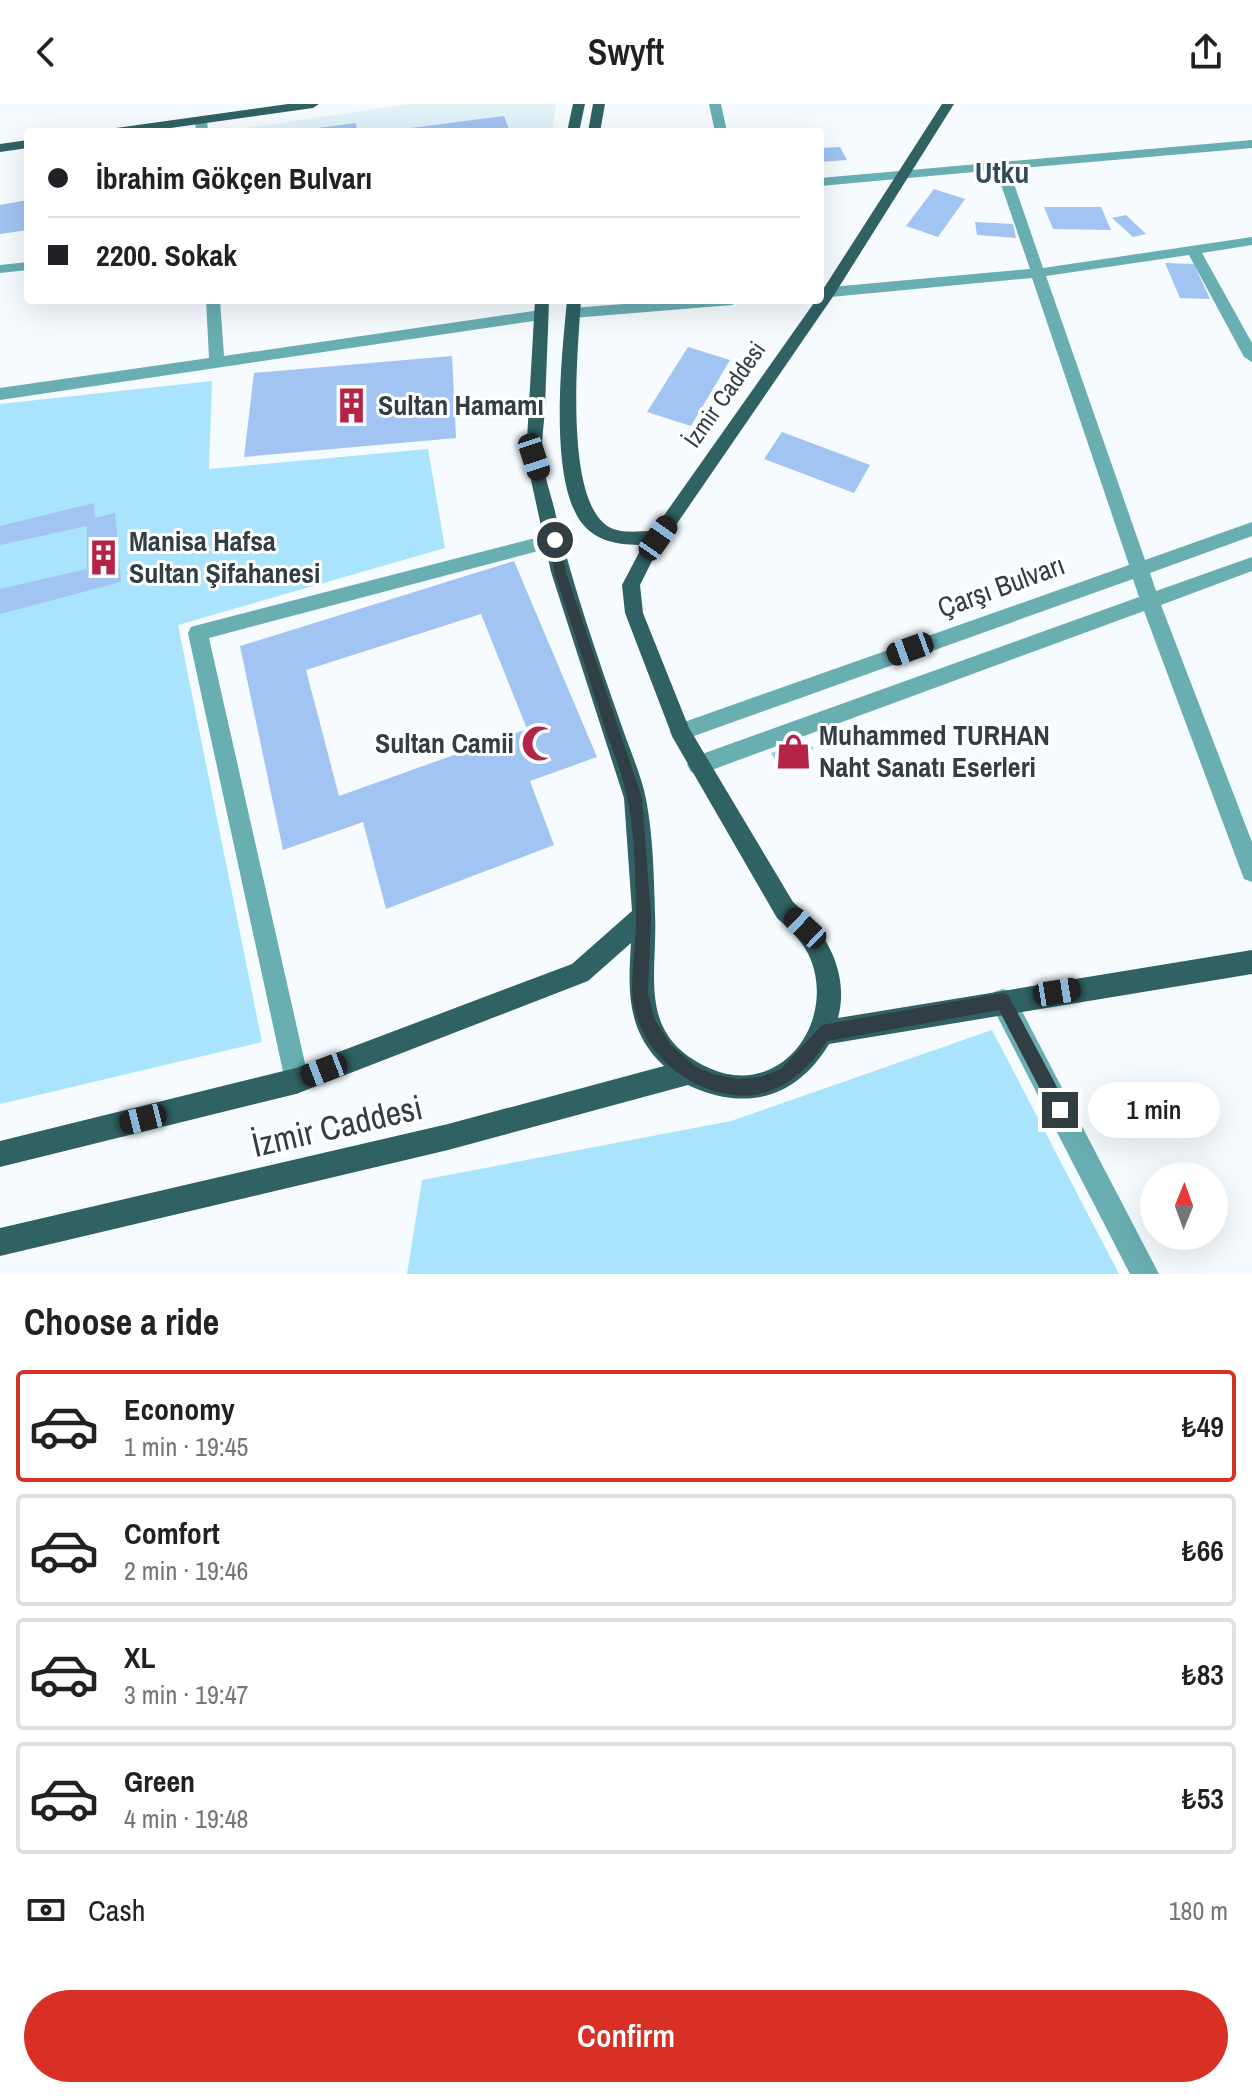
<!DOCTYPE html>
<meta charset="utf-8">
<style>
body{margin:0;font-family:"Archivo Narrow",sans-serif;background:#f6f6f6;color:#202124;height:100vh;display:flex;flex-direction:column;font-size:30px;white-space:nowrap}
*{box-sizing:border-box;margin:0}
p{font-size:26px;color:#757577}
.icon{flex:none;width:44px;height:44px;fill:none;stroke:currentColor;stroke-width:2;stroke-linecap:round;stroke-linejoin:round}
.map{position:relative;height:1170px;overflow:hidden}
.panel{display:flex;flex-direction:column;background:#fff;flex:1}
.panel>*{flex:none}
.hud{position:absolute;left:24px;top:24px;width:800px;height:176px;border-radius:8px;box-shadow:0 8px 32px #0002;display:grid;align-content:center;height:176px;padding:0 24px;background:#fff}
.needle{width:52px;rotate:1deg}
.tools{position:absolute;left:1140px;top:1058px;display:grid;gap:16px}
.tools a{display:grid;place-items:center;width:88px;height:88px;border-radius:50%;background:#fff;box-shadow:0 8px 32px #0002;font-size:40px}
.end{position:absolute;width:36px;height:36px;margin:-18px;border:10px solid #313e44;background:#fff;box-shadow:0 0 0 4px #fff}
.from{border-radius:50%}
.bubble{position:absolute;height:56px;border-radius:28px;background:#fff;box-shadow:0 8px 32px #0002;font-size:26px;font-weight:600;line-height:56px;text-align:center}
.car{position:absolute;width:24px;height:48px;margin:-24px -12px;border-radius:10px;box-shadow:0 0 6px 2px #0007;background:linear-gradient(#222 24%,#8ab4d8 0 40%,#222 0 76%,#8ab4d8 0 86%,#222 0)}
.hud b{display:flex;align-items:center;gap:28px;height:76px;font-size:30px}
.hud b+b{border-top:2px solid #e0e0e0}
.hud i{width:20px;height:20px;background:#202124}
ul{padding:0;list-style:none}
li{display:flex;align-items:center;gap:24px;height:112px;margin:0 16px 12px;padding:0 8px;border:4px solid #e0e0e0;border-radius:8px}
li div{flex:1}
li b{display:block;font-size:30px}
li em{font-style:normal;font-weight:600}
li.active{border-color:#d93025}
li>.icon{width:72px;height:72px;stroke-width:1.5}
h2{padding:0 24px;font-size:36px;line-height:96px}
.pay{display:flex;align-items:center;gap:20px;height:88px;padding:0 24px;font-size:30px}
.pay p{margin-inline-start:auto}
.primary-button{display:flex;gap:16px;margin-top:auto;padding:16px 24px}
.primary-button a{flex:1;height:92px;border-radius:48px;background:#d93025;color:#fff;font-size:32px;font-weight:600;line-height:92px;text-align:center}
header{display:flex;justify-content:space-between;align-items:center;height:104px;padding:0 24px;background:#fff;font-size:36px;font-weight:600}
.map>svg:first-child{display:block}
.built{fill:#e1f2f9}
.green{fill:#aae3fc}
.building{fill:#a2c4f3;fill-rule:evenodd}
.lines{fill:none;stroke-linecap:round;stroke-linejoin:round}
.minor{fill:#69aeb1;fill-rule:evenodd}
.major{fill:#306163;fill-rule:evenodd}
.route{fill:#313e44}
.labels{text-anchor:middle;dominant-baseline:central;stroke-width:6;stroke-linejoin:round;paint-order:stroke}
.far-street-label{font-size:24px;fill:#313e44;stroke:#fff}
.poi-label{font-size:28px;font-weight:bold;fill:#313e44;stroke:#fff;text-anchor:start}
.street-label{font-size:28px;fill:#313e44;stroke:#fff}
.far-district-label{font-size:30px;font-weight:bold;fill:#2f4d59;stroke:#fff}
.near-street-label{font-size:34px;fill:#313e44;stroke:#fff}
</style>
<header><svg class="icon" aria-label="back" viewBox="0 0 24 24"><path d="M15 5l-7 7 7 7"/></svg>Swyft<svg class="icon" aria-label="share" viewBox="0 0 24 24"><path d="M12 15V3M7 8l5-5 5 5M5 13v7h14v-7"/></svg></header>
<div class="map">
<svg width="1252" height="1170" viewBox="0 0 1252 1170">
<rect width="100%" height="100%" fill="#f5fbff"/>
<path class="built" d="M 410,0 L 556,0 L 552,28 L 217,28 Z"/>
<g class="green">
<path d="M 212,277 L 209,365 L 428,345 L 445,444 L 178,521 L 262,938 L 0,1000 L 0,300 Z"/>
<path d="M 992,926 L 1119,1170 L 407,1170 L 422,1076 L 731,1017 Z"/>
</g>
<g class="building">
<path d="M 504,12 L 510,28 L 395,28 L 395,26 Z"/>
<path d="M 356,19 L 357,28 L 303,28 L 303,26 Z"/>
<path d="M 840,43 L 847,56 L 820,58 L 820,44 Z"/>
<path d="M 934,85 L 965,95 L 938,133 L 906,122 Z"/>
<path d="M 28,96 L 28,126 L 0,130 L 0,101 Z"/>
<path d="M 1044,103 L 1101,103 L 1111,126 L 1053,125 Z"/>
<path d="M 1126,111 L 1146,130 L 1133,133 L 1112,114 Z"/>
<path d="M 975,118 L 1013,120 L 1016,134 L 977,131 Z"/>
<path d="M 1165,159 L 1194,160 L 1210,195 L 1180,194 Z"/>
<path d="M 688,243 L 730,256 L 691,322 L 647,308 Z"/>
<path d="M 452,252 L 456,334 L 244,353 L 254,269 Z"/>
<path d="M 782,328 L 870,361 L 854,389 L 764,355 Z"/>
<path d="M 94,399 L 95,414 L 115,409 L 121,478 L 0,510 L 0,485 L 87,465 L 87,422 L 0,441 L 0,422 Z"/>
<path d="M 514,457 L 597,653 L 530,677 L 554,741 L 386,805 L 363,718 L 283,746 L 240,542 ZM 481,510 L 527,625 L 339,692 L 306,566 Z"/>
<path d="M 808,637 L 814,645 L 777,658 L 771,649 Z"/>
</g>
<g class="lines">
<g class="minor">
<path d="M 709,0 L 721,0 L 727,28 L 715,28 Z"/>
<path d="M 201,12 L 207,16 L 208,28 L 196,28 L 195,16 Z"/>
<path d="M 1252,36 L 1252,44 L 1009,65 L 1043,164 L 1252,133 L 1252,141 L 1202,149 L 1252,239 L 1252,258 L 1244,253 L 1189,151 L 1046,172 L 1145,456 L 1252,418 L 1252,432 L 1150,469 L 1156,487 L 1252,453 L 1252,467 L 1161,501 L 1252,738 L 1252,778 L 1244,775 L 1241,767 L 1144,507 L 698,671 L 691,668 L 687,661 L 691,654 L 1139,493 L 1133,475 L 680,637 L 673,634 L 670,628 L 673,622 L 1129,461 L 1032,174 L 820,194 L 820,184 L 1030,165 L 996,66 L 820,82 L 820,74 Z"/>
<path d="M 28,158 L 28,166 L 0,169 L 0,161 Z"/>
<path d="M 206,196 L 220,196 L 224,252 L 540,206 L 547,211 L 540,216 L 0,296 L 0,284 L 209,254 Z"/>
<path d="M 674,196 L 739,196 L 732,201 L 573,214 L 566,209 L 573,204 Z"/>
<path d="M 555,429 L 561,431 L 564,436 L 561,441 L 209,534 L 309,977 L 305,986 L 296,990 L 287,986 L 188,529 L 191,523 L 198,521 Z"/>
<path d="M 1003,885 L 1012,888 L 1159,1170 L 1130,1170 L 994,906 L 991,897 L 994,888 Z"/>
</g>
<g class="major">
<path d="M 288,0 L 319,0 L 313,4 L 142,28 L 110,28 L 116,24 Z"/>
<path d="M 573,0 L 585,0 L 579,28 L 567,28 Z"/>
<path d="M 593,0 L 605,0 L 600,28 L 588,28 Z"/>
<path d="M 942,0 L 954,0 L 834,191 L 654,453 L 640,481 L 643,509 L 689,624 L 793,798 C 826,827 850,869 838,914 L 1252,846 L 1252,870 L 829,940 C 796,995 745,1008 688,981 L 448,1046 L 0,1152 L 0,1124 L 448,1020 L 664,962 C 626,927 628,886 631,839 L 588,877 L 296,990 L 0,1063 L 0,1037 L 296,964 L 572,860 L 632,807 L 624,694 L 551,468 L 526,353 L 535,196 L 549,196 C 548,232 546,269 545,305 C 544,321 541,338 542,353 C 544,373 552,393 556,412 C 573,483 597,551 621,620 C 629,644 641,670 646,695 C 653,731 654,772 655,810 C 658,870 636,930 707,963 C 777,997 836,922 811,856 C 804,838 790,826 777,814 L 673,634 L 625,509 L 622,481 L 643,441 C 619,441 596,438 581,418 C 548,372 562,251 567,196 L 581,196 C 578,244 563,396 609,423 C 621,430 640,427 653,427 L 816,196 L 820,196 L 820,190 Z"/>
<path d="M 28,36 L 28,44 L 0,48 L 0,40 Z"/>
</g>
</g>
<path class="route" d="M 555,431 L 560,436 L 566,468 L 642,694 L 651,812 L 648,890 L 655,916 L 671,941 L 695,962 L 713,970 L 737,975 L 761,973 L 781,965 L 822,921 L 1003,889 L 1008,891 L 1066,1000 L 1066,1012 L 1054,1012 L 999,906 L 827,937 C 807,969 774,996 733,991 C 682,985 634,941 632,887 C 632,863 636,838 636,814 C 636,779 635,727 627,693 C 622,668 611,643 603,618 C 587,568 571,518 554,468 L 549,436 Z"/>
<defs>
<symbol id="building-bare" viewBox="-9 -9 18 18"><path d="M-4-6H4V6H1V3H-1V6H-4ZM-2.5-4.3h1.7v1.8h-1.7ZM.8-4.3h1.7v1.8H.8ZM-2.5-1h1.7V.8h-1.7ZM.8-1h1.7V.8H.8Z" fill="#b52348" stroke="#fff" stroke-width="2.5" paint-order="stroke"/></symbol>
<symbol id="mosque-bare" viewBox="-9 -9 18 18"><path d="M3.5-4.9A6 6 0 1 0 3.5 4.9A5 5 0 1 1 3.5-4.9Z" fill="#b52348" stroke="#fff" stroke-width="2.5" paint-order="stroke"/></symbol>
<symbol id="shop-bare" viewBox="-9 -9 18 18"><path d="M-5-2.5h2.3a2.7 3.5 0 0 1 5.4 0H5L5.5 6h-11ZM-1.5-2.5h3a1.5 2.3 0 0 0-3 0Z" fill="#b52348" stroke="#fff" stroke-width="2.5" paint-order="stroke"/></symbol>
</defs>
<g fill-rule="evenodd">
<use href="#building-bare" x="326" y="276" width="51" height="51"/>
<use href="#building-bare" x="78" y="428" width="51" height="51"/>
<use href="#mosque-bare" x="514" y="614" width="51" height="51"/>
<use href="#shop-bare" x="768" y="622" width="51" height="51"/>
</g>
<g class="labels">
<g class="far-street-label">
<text transform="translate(724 290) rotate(-55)">İzmir Caddesi</text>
</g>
<g class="poi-label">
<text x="378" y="301">Sultan Hamamı</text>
<text x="129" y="437">Manisa Hafsa<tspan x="129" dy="32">Sultan Şifahanesi</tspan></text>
<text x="819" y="631">Muhammed TURHAN<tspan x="819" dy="32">Naht Sanatı Eserleri</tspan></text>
<text x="514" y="639" text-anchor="end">Sultan Camii</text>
</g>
<g class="street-label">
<text transform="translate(1001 482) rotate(-20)">Çarşı Bulvarı</text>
</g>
<g class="far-district-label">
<text x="1002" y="68">Utku</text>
</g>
<g class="near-street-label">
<text transform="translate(337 1022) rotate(-13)">İzmir Caddesi</text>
</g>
</g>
</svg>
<div class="tools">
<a><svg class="needle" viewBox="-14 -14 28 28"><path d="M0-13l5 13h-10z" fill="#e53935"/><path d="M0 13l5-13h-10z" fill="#757577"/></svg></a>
</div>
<i class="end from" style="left:555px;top:436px"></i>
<i class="end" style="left:1060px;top:1006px"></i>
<div class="bubble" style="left:1088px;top:978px;width:132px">1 min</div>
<i class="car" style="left:534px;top:353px;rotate:162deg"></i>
<i class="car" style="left:658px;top:434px;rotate:35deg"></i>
<i class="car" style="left:910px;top:545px;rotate:250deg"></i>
<i class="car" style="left:805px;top:824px;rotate:313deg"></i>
<i class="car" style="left:1057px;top:888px;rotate:81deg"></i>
<i class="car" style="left:324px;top:966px;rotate:249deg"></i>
<i class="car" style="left:143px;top:1015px;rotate:256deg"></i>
<div class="hud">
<b><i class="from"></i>İbrahim Gökçen Bulvarı</b>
<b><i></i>2200. Sokak</b>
</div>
</div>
<section class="panel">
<h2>Choose a ride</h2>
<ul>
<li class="active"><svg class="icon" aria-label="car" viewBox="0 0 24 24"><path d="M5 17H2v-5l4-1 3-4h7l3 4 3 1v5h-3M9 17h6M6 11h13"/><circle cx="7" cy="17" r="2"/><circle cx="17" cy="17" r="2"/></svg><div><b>Economy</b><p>1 min · 19:45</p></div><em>₺49</em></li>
<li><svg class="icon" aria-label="car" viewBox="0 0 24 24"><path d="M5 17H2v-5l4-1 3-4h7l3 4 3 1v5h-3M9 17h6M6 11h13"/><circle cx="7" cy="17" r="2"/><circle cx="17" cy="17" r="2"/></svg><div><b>Comfort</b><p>2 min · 19:46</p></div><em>₺66</em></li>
<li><svg class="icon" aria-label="car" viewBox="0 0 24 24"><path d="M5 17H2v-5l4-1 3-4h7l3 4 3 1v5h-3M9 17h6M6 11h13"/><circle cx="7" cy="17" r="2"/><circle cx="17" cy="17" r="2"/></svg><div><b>XL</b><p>3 min · 19:47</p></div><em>₺83</em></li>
<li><svg class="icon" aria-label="car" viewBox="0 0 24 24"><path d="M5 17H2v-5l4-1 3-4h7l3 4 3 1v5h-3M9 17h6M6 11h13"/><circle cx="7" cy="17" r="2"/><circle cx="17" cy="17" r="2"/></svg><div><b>Green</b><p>4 min · 19:48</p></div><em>₺53</em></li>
</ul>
<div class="pay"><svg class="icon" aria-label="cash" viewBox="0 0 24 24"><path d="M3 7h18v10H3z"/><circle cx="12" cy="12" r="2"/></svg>Cash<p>180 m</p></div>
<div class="primary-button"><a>Confirm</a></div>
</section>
